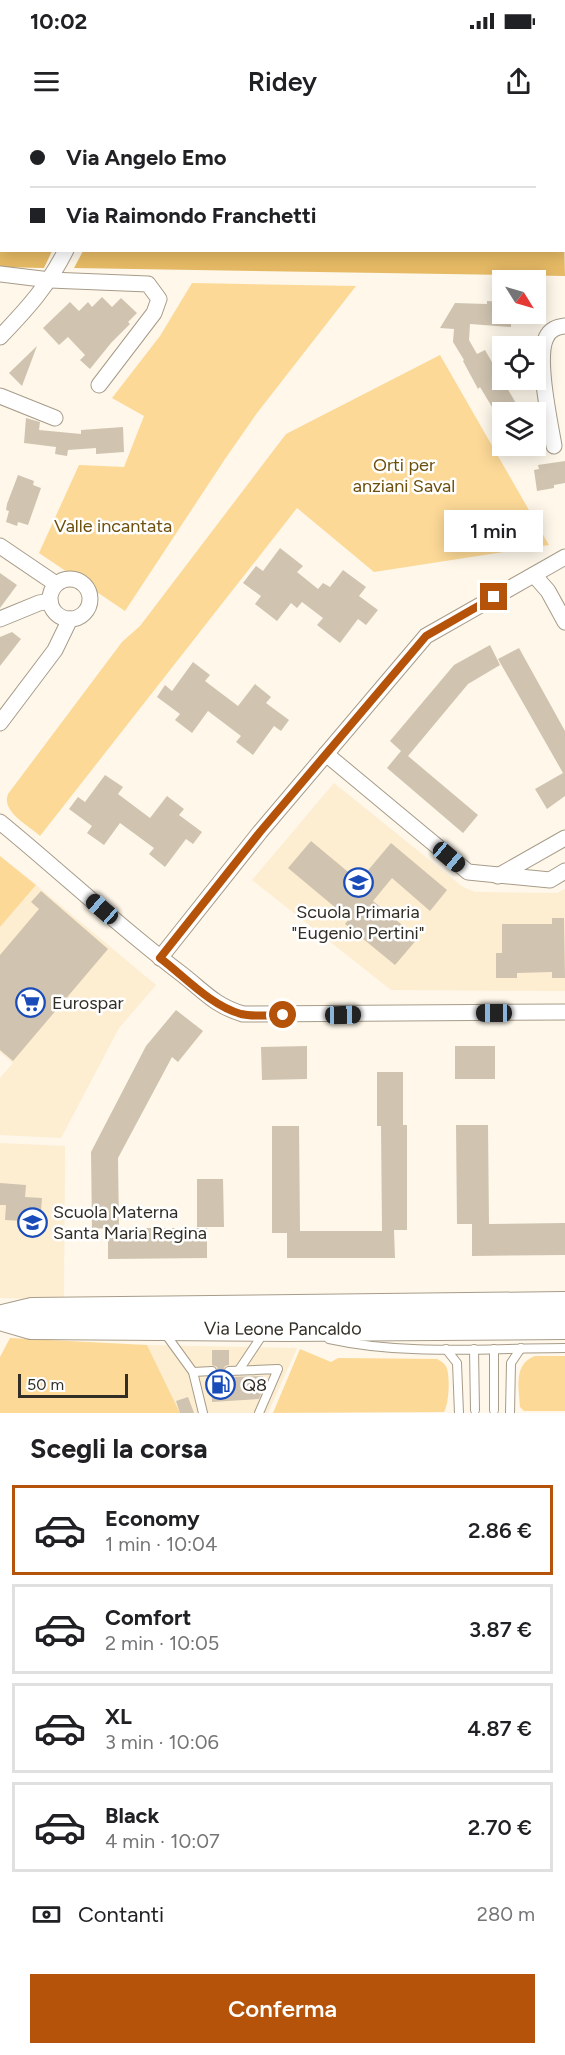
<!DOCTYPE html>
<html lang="it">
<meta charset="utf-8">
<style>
body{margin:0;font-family:Figtree,sans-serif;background:#f6f6f6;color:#202124;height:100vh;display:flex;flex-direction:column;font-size:22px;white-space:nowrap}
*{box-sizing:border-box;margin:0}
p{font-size:20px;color:#757577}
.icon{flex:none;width:33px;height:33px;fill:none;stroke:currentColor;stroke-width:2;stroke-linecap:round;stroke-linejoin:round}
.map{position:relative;height:1293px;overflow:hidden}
.drawer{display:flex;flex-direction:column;background:#fff;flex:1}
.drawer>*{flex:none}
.banner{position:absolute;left:0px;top:0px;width:566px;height:132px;box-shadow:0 3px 15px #0003;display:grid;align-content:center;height:132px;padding:0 30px;background:#fff}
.needle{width:39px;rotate:127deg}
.buttons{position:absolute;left:492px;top:150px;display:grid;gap:12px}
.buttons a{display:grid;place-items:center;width:54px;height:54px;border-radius:0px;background:#fff;box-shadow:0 3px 15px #0003;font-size:30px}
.scale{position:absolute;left:18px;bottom:15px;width:110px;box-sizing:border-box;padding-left:6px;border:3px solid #322e26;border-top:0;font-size:16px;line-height:21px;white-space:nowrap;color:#322e26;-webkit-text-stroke:4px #fff;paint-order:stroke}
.end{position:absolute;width:27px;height:27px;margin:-14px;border:8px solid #b45309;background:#fff;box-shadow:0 0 0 3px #fff}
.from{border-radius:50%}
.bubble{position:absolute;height:42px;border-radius:0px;background:#fff;box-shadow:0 3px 15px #0003;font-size:20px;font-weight:600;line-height:42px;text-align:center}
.car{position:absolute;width:18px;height:36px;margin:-18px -9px;border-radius:8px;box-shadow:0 0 4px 2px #0007;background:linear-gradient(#222 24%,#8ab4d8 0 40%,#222 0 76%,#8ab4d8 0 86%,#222 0)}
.banner b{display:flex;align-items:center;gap:21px;height:57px;font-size:22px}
.banner b+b{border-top:2px solid #e0e0e0}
.banner i{width:15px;height:15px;background:#202124}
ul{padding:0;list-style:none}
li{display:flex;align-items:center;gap:18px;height:90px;margin:0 12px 9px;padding:0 18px;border:3px solid #e0e0e0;border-radius:0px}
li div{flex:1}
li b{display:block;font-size:22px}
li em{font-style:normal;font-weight:600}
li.current{border-color:#b45309}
li>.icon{width:54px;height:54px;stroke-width:1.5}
h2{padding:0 30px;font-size:27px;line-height:72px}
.pay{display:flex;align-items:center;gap:15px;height:66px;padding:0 30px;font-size:22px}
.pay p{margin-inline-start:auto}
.primary-button{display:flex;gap:12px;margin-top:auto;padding:12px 30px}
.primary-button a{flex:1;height:69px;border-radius:0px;background:#b45309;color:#fff;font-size:24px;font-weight:600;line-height:69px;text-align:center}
.status{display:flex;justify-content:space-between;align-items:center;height:42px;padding:0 30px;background:#fff;direction:ltr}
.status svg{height:16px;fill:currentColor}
header{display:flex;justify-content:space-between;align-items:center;height:78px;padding:0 30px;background:#fff;font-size:27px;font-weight:600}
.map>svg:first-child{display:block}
.built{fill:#fdedd1}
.green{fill:#fcd997}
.water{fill:#e6ba65}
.building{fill:#d0c4b0}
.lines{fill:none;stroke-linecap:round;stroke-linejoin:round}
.lane-casing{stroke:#a79c89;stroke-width:10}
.street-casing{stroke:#a79c89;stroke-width:17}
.secondary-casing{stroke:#a79c89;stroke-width:25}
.primary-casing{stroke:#a79c89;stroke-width:26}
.lane{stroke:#fff;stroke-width:8}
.street{stroke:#fff;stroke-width:15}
.secondary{stroke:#fff;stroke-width:22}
.primary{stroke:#fff;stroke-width:24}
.route{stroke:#b45309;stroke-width:8}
.labels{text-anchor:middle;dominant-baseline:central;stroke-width:5;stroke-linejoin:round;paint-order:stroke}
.park-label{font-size:18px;fill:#6c4f0b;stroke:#fff}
.poi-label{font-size:18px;fill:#322e26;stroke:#fff;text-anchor:start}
.street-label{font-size:18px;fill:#322e26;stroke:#fff}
</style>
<div class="status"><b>10:02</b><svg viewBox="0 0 49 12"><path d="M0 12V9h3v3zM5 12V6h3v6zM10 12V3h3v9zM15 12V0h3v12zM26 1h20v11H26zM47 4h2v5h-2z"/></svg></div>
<header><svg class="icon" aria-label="menu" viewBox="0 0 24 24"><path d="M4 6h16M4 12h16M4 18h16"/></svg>Ridey<svg class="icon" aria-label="share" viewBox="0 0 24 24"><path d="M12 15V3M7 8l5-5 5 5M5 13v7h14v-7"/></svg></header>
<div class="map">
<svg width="565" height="1293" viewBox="0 0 565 1293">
<rect width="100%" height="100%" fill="#fef7ea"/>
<g class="built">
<path d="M 334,663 L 463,767 L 475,772 L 557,773 L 565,769 L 565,871 L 391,870 L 252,760 Z"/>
<path d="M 36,765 L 156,865 L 119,908 L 61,1018 L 0,1015 L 0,958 L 13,943 L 0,932 L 0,807 Z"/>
<path d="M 0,1023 L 65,1026 L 64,1180 L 0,1178 Z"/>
<path d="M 147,1225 L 297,1228 L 268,1293 L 180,1293 Z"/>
</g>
<g class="green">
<path d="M 192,163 L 356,166 L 257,293 L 225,339 L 125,491 L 39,433 L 79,345 L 124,347 L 144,296 L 112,278 L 160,216 Z"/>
<path d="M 440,235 L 549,425 L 374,452 L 297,388 L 40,716 C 28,705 1,692 8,674 L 122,522 L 140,506 L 286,314 Z"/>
<path d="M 0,736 L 36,765 L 0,807 Z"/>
<path d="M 10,1218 L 147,1225 L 180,1293 L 0,1293 L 0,1237 Z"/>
<path d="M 300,1229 L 331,1242 L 338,1238 L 437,1239 C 441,1241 446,1244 447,1249 C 450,1259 449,1283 444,1292 L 273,1293 Z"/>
<path d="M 535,1236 L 565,1236 L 565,1291 L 524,1291 L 520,1287 C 519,1268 513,1244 535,1236 Z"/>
</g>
<g class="water">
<path d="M 0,108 L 2,130 L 52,131 L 44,148 L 0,147 Z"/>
<path d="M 564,119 L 565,156 L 74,148 L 83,131 L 564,130 Z"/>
</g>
<g class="building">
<path d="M 102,177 L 112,187 L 121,178 L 137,193 L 128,202 L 130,204 L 111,223 L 90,249 L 80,240 L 85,235 L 68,217 L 59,225 L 43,208 L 70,182 L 79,191 L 88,182 L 92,187 Z"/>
<path d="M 487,181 L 502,182 L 502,194 L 511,194 L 511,207 L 470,204 L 469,220 L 477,234 L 485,230 L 521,292 L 495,292 L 480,267 L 478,269 L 463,241 L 464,240 L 453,222 L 454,209 L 440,208 L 455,183 L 487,184 Z"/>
<path d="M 37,226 L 22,266 L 9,253 Z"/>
<path d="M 26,298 L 40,302 L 39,310 L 81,314 L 81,310 L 123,307 L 124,332 L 96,334 L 96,328 L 68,330 L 67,336 L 55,334 L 56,327 L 24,323 Z"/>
<path d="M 565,341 L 565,363 L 554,365 L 554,368 L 537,371 L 534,350 L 539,349 L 538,345 Z"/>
<path d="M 18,355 L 34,361 L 33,365 L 41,368 L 28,405 L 18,402 L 17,406 L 6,402 L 9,391 L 6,390 L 7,384 Z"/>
<path d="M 280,428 L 303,446 L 297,452 L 318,469 L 323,463 L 330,467 L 343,450 L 366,467 L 359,476 L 378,490 L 366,505 L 358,499 L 340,523 L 317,505 L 323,498 L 302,482 L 297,488 L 291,483 L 277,501 L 255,484 L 261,476 L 243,463 L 256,446 L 263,451 Z"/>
<path d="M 0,453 L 17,465 L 0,488 Z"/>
<path d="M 12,512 L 21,519 L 0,546 L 0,517 Z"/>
<path d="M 490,525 L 500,545 L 468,564 L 408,636 L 478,695 L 463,713 L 387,648 L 401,631 L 390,621 L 454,545 Z"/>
<path d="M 519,528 L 565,611 L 565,676 L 547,689 L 535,669 L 563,653 L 498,539 Z"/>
<path d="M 193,542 L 210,555 L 205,561 L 238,586 L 255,564 L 271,577 L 266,583 L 289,600 L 281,611 L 274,606 L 253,635 L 236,622 L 241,616 L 208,591 L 192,613 L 175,600 L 180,594 L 157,577 L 165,565 L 172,571 Z"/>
<path d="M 105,655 L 123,667 L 118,674 L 150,698 L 167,676 L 184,689 L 179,695 L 202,712 L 193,724 L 186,719 L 165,747 L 149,734 L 154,728 L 120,703 L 104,725 L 87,713 L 92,706 L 69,689 L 78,677 L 85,682 Z"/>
<path d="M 311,721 L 359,761 L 391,723 L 447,770 L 430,791 L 392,758 L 373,781 L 418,818 L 395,845 L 345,804 L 349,799 L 288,748 Z"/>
<path d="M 41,771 L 108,829 L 13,941 L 0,930 L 0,835 L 39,789 L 31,782 Z"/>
<path d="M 552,798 L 564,798 L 565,858 L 552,858 L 552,852 L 517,853 L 517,858 L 496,858 L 496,833 L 502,833 L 502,804 L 552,804 Z"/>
<path d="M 176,890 L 203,911 L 178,942 L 172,937 L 118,1038 L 119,1108 L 207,1108 L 207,1138 L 108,1139 L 108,1108 L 92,1109 L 91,1032 L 146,926 Z"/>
<path d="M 307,926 L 307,959 L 262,960 L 261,927 Z"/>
<rect x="455" y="926" width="40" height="33"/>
<path d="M 377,952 L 403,952 L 403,1005 L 407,1005 L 407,1110 L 394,1110 L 395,1138 L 287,1138 L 287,1113 L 272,1113 L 272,1006 L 299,1006 L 300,1111 L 382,1111 L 381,1006 L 377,1006 Z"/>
<path d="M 456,1005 L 488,1005 L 489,1104 L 565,1103 L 565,1135 L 472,1136 L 472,1104 L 457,1104 Z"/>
<path d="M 197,1059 L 223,1059 L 224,1107 L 197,1107 Z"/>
<path d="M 0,1063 L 26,1065 L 25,1077 L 42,1078 L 40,1102 L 5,1100 L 6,1085 L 0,1085 Z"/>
<path d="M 212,1230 L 229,1230 L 229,1245 L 225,1246 L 223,1251 L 227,1257 L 263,1256 L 264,1267 L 259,1279 L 212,1282 L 212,1257 L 216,1256 L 218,1251 L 217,1247 L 212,1245 Z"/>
<path d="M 188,1277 L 194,1293 L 180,1293 L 176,1281 Z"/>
</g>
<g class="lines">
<defs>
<g id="lane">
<path d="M 164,1212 L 193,1252 L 212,1251"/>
<path d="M 329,1219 C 406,1236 487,1228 565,1228"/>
<path d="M 446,1229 L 457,1243 L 459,1293"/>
<path d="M 474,1229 L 475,1290"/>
<path d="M 494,1229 L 494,1290"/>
<path d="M 239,1250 L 263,1214"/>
<path d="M 229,1251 L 278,1249 L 259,1293"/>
<path d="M 193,1252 L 203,1293"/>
<path d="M 510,1293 L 511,1243 L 521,1228"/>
</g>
<g id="street">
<path d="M 253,2 L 253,0"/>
<path d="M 463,2 L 464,0"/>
<path d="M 0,154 L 50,160 L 148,164 L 159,179 L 154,193 L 99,265"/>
<path d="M 0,217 C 27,189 48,166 66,130"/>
<path d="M 0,276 L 55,298"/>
<path d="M 554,326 C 550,302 536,238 546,218 C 550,209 557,207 565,206"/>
<path d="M 0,426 L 56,464"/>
<path d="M 534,455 L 548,471 L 565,502"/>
<circle cx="70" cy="479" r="20"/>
<path d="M 0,499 L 39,483 L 50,481"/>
<path d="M 0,603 L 55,530 L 70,499"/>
<path d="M 326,634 L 468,752 L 550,760 L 565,751"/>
<path d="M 0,702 C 60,751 117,805 179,852 C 203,870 213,885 243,894 L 565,892"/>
<path d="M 498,756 L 565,718"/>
<path d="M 160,838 L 260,712 L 426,516 L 565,437"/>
</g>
<g id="secondary">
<path d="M 156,2 L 157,0"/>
<path d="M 0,89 L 2,89"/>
<path d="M 564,98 L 565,98"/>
</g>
<g id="primary">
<path d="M 3,1197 L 32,1190 L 565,1184"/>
<path id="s1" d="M 0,1198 L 31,1207 L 287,1209 L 565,1207"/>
</g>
</defs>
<use href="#lane" class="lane-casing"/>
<use href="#street" class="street-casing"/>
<use href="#secondary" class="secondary-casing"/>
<use href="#primary" class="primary-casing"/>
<use href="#lane" class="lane"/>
<use href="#street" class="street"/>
<use href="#secondary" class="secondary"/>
<use href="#primary" class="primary"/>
</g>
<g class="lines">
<path class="route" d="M 283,895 C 270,895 254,897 241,894 C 211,886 184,856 160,838 L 260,712 L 426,516 L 494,477"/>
</g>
<defs>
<symbol id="school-ring" viewBox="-11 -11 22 22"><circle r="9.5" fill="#fff" stroke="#194cb9" stroke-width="1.5"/><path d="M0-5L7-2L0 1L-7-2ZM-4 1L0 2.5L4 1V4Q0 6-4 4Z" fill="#194cb9"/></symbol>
<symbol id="supermarket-ring" viewBox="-11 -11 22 22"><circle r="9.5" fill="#fff" stroke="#194cb9" stroke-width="1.5"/><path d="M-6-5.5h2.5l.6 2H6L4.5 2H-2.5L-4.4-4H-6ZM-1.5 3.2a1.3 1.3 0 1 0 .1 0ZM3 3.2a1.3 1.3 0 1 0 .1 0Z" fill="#194cb9"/></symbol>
<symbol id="fuel-ring" viewBox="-11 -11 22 22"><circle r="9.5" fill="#fff" stroke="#194cb9" stroke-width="1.5"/><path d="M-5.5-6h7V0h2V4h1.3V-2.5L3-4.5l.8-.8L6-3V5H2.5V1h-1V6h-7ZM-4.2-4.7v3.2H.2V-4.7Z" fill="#194cb9"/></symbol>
</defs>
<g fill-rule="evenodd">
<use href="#school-ring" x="342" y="746" width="33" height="33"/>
<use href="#supermarket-ring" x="14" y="866" width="33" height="33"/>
<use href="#school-ring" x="16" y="1086" width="33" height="33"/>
<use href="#fuel-ring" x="204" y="1248" width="33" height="33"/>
</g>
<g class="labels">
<g class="park-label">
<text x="404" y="345">Orti per<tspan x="404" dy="21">anziani Saval</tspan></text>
<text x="113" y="406">Valle incantata</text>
</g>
<g class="poi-label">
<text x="358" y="792" text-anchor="middle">Scuola Primaria<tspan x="358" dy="21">"Eugenio Pertini"</tspan></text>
<text x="52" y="883">Eurospar</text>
<text x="53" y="1092">Scuola Materna<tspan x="53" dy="21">Santa Maria Regina</tspan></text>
<text x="242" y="1265">Q8</text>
</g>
<g class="street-label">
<text stroke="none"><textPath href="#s1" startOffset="284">Via Leone Pancaldo</textPath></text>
</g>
</g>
</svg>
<div class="buttons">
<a><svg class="needle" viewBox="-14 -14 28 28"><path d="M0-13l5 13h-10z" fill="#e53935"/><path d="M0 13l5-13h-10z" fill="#757577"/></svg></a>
<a><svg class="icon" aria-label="locate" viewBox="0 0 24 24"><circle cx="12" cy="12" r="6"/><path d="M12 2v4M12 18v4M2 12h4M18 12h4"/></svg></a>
<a><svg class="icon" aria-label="layers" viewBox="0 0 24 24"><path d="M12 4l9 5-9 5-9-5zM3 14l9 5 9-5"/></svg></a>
</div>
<div class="scale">50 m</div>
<i class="end from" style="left:283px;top:895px"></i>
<i class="end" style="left:494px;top:477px"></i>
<div class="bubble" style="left:444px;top:390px;width:99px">1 min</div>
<i class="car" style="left:449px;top:737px;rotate:130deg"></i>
<i class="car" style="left:102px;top:789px;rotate:311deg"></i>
<i class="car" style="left:494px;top:893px;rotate:270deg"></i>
<i class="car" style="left:343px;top:895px;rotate:89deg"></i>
<div class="banner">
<b><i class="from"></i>Via Angelo Emo</b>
<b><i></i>Via Raimondo Franchetti</b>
</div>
</div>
<section class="drawer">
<h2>Scegli la corsa</h2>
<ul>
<li class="current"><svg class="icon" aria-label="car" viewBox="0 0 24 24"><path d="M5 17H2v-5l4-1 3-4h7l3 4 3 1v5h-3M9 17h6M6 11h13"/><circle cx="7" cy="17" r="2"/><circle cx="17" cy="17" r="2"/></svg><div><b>Economy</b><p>1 min · 10:04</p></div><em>2.86 €</em></li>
<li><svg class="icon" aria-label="car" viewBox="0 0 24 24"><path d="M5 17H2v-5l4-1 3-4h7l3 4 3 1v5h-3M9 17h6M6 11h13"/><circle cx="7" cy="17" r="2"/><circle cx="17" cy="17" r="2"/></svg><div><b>Comfort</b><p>2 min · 10:05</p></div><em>3.87 €</em></li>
<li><svg class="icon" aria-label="car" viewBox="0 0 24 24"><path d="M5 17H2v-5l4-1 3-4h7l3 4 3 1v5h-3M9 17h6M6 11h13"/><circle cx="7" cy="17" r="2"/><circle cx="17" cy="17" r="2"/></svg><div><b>XL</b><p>3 min · 10:06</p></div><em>4.87 €</em></li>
<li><svg class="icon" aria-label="car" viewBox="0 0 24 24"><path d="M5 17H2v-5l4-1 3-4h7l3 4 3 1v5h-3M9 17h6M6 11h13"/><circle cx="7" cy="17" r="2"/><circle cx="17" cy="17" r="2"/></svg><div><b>Black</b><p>4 min · 10:07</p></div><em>2.70 €</em></li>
</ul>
<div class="pay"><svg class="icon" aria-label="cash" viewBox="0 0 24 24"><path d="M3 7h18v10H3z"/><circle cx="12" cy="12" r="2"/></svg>Contanti<p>280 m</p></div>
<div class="primary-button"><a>Conferma</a></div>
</section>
